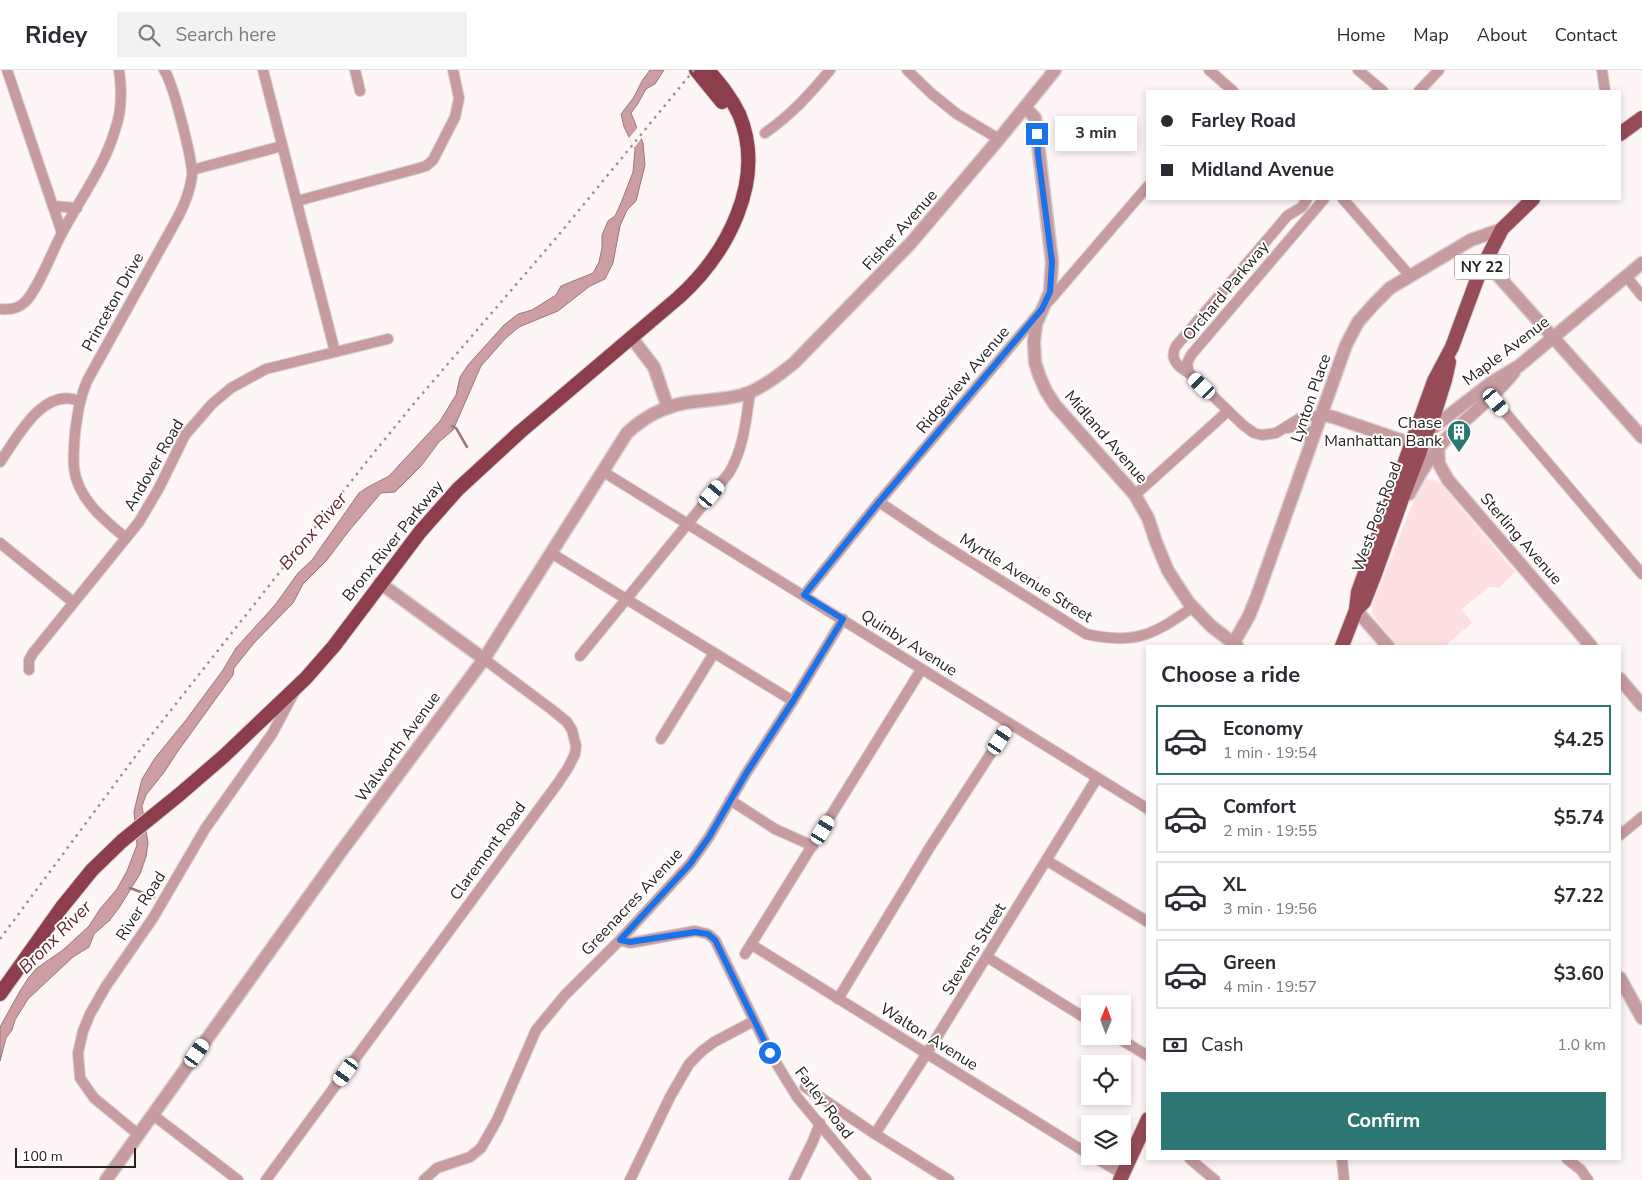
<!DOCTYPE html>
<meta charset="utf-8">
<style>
body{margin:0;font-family:"Nunito Sans",sans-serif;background:#f2f2f3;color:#2b2b33;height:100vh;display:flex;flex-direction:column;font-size:19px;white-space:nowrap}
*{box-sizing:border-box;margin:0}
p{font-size:16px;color:#7c7c81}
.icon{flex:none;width:28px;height:28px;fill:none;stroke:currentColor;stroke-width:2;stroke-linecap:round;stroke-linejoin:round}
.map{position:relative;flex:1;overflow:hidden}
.details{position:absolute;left:1146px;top:575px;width:475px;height:515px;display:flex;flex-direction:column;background:#fff;border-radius:0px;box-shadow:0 2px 8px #0003}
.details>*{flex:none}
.top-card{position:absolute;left:1146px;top:20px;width:475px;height:110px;border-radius:0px;box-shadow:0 2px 8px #0003;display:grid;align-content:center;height:110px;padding:0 15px;background:#fff}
.needle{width:32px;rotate:1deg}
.controls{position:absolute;left:1081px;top:925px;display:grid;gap:10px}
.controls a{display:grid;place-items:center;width:50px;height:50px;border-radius:0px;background:#fff;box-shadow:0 2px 8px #0003;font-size:25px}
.scale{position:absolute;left:15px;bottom:12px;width:121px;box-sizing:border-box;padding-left:5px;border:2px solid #292222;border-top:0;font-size:14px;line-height:18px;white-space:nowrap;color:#292222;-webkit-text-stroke:4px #fff;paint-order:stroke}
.end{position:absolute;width:22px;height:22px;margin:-11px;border:6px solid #1a73e8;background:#fff;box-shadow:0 0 0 2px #fff}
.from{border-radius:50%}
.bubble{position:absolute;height:35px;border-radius:0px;background:#fff;box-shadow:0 2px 8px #0003;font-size:16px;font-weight:700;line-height:35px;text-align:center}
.car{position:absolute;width:15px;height:30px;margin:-15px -8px;border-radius:6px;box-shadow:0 0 4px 1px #0007;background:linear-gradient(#fff 24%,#345 0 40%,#fff 0 76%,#345 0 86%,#fff 0)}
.top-card b{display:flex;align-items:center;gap:18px;height:48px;font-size:19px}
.top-card b+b{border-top:1px solid #e1e1e2}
.top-card i{width:12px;height:12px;background:#2b2b33}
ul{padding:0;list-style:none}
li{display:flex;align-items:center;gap:15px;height:70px;margin:0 10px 8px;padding:0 5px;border:2px solid #e1e1e2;border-radius:0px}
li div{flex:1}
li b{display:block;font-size:19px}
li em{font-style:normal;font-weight:700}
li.current{border-color:#2c7673}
li>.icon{width:45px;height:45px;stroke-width:1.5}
h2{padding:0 15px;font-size:22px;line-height:60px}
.pay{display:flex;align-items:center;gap:12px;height:55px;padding:0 15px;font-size:19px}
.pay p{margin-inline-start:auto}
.primary-button{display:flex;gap:10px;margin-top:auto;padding:10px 15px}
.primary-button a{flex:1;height:58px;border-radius:0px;background:#2c7673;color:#fff;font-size:20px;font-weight:700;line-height:58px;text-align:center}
header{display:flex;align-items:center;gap:30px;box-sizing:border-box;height:70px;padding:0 25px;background:#fff;border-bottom:1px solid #e1e1e2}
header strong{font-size:24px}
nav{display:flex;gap:28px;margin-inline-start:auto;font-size:18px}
.search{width:350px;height:45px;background:#f2f2f3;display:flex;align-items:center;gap:12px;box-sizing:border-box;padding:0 18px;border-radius:0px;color:#7c7c81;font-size:19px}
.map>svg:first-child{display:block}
.green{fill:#fee0e2}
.water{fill:#cc9da2;stroke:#9b787c}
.pier{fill:#fef6f6}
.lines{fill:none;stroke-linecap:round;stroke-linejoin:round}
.stream{stroke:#9b787c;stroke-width:2.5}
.minor-casing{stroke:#d8d0d0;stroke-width:12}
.tertiary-casing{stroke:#d8d0d0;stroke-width:15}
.primary-casing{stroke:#d8d0d0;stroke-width:16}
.trunk-casing{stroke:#d8d0d0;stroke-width:16}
.minor{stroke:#c79ca0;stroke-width:10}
.tertiary{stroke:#c79ca0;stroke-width:12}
.primary{stroke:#964d58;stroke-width:14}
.trunk{stroke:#8c3e4c;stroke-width:14}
.rail{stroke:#9b9393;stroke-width:2.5;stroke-dasharray:2.5 5;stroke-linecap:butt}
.route{stroke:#1a73e8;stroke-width:6}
.labels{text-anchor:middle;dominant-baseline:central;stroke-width:4;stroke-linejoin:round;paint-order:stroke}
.shield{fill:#fff;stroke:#696464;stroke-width:1}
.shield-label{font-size:15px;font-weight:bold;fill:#292222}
.street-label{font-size:16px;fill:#292222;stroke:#fff}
.poi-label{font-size:16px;fill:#292222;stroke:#fff;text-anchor:end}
.water-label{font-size:18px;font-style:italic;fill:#622832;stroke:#fff}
</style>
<header>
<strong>Ridey</strong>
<div class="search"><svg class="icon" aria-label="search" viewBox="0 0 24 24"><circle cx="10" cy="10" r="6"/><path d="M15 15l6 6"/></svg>Search here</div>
<nav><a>Home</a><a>Map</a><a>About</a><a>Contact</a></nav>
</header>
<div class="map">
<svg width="1642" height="1110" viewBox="0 0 1642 1110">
<rect width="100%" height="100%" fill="#fef6f6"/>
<path class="green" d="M 1432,409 L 1440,413 L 1515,502 L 1499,518 L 1489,517 L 1462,539 L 1472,553 L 1445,576 L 1397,576 L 1372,544 L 1372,536 L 1417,422 L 1426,410 Z"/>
<path class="water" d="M 650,0 L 664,0 L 655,14 L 646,19 L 637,35 L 631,43 L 643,73 L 645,95 L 636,131 L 627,140 L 620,156 L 613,193 L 605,209 L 590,216 L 558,241 L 519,257 L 505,269 L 481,296 L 453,360 L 439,372 L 421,396 L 395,422 L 381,423 L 348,462 L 327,490 L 303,514 L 293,533 L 254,573 L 234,598 L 233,605 L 178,681 L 165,701 L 146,725 L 142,736 L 148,773 L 146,787 L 140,804 L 119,838 L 109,851 L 94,864 L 89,877 L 73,887 L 28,929 L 15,950 L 12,960 L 6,968 L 0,991 L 0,957 L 20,921 L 29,907 L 37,898 L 63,880 L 89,856 L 100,839 L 117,819 L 127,801 L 137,775 L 134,742 L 137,729 L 142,709 L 155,688 L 186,650 L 223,600 L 236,578 L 275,535 L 298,503 L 312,490 L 359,423 L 368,417 L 389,406 L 440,351 L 456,325 L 460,307 L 468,295 L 504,255 L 518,244 L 532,240 L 556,225 L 561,216 L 593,203 L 599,192 L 602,178 L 602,165 L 608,151 L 615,146 L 621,133 L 633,102 L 635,79 L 624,57 L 621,44 L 634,27 L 642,11 Z"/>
<path class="pier" d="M 639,56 L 643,66 L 634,78 L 629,68 Z"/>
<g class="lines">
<g class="stream">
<path d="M 452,356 L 456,358 L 467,377"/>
<path d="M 130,818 L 154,827"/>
</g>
<defs>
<g id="minor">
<path d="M 7,0 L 62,163"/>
<path d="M 263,0 L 335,282"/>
<path d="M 355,0 L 360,21"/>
<path d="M 907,0 L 932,24 L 957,44 L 999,69"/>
<path d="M 1209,0 L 1233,21"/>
<path d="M 1358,0 L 1383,21"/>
<path d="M 1602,0 L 1605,21"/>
<path d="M 1419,21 L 1439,0"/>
<path d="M 765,63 C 791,45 810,24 830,0"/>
<path d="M 192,100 L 282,76"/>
<path d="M 1307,129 L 1302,137 L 1287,146 L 1278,157 L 1176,276 C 1169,289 1178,297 1189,303 L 1243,355 L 1254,363 L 1262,365 L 1276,363 L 1300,348 L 1323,345"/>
<path d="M 1343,129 L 1410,206"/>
<path d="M 297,131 L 416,99 L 426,96 L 433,90 L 455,47 L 459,28 L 453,0"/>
<path d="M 53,136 L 77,138"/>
<path d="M 1626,206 L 1642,226"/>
<path d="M 1049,231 L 1148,116"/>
<path d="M 0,239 C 9,240 18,239 25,232 C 37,221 52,182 61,165 C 79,130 104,98 115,60 C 122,41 122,20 119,0"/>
<path d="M 1189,303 L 1187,293 L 1191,285 L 1324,129"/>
<path d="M 1492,327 L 1642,504"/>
<path d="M 1288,358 C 1302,353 1312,359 1310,374"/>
<path d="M 0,392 C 17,368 43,316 79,331"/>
<path d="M 602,401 L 1148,739"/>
<path d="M 1135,425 L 1228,341"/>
<path d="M 879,432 L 936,470 L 1086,564 C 1135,575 1153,565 1193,537"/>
<path d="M 126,468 C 104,450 77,428 74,398 C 73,387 74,375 75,363 C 78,341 79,331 87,311 L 178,147 C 185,134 190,120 192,106 C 193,91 173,12 164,0"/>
<path d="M 0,473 L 73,532"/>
<path d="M 551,483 L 793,631"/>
<path d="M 804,525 L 879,432 L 1038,244"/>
<path d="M 580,586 L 729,403 C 744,378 746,350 750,322"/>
<path d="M 29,600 L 29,590 L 33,583 L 139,452 L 159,418 L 185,365 L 212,334 L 231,318 L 266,299 L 388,269"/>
<path d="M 661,669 L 714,583"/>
<path d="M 730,730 L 775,759 L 813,776"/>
<path d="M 1620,765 L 1642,747"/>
<path d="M 1046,790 L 1148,852"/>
<path d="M 620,870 L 630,873 L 695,861 L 708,864 L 715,870 L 770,983 L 797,1027 L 866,1110"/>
<path d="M 752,875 L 1090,1085"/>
<path d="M 745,884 L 921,600"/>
<path d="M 987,887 L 1090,951"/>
<path d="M 838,929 L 930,777 L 1010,654"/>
<path d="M 1115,966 L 1148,986"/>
<path d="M 805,1017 L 875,1064 L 949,1110"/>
<path d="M 153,1045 L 238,1110"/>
<path d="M 875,1064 L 927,983 L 1097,708"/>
<path d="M 139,1065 L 94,1028 L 80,1008 L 78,983 L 83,961 L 90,944 L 106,916 L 153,848 L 205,759 L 272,664 L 295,621"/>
<path d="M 1092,1086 L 1123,1104"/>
<path d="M 1190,1089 L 1215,1110"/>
<path d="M 1342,1089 L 1344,1110"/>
<path d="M 1567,1089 L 1581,1100 L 1588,1110"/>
<path d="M 266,1110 L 558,713 L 568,698 L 575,684 L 576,676 L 572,660 L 567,652 L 551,639 L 484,589"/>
<path d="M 424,1110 L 437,1098 L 470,1087 L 481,1078 L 497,1050 L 536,960 L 565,925 L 620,870 L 690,794 L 709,767 L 747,702 L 793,631 L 843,549"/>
<path d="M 630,1110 L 670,1027 L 689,994 L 702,981 L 714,972 L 754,951"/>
<path d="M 794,1110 L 813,1071 L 820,1053"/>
</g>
<g id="tertiary">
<path d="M 1025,37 L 1035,48 L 1052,192 L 1050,222 L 1036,254 L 1034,272 L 1035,292 L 1039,305 L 1046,321 L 1055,335 L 1135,425 L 1148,448 L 1156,472 L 1168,501 L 1189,533 L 1211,556 L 1237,576"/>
<path d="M 1485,191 L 1642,367"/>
<path d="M 631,267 L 654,297 L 668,338"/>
<path d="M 1323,345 L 1333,347 L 1412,374 L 1492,312 L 1519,296 L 1642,193"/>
<path d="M 1438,378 L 1439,394 L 1448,410 L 1591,576"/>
<path d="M 1409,424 C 1419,405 1430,386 1445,370 C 1467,346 1494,328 1514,302"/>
<path d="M 380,513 L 484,589"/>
<path d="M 1356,540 L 1388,576"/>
<path d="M 1233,574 L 1249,546 L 1257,526 L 1346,275 L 1358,252 L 1375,233 L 1390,218 L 1471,170 L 1502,159"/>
<path d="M 1620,609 L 1642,635"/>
<path d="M 1620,908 L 1642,948"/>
<path d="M 106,1110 L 340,783 L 484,589 L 627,363 C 643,348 663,337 685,333 C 704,330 723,330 742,325 C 761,319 779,305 794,293 L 910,174 L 999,69 L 1055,0"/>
</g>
<g id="primary">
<path d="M 1620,64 L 1642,48"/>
<path d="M 1356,540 L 1364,532 L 1375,504 L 1403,426 L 1435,342 L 1445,310 L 1449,292"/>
<path d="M 1342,576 L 1356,540 L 1358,522 L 1434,311 L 1452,277 L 1479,204 L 1502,159 L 1533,129"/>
<path d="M 1120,1110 L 1148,1049"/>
</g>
<g id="trunk">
<path d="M 696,0 L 722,32"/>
<path d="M 0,924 L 62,837 L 92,800 L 122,771 L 180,724 L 224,686 L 306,608 L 334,576 L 420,462 L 458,419 L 520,362 L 678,228 C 727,184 767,110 739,44 C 731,27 720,14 708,0"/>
</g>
</defs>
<use href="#minor" class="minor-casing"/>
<use href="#tertiary" class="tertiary-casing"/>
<use href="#primary" class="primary-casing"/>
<use href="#trunk" class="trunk-casing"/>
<use href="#minor" class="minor"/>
<use href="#tertiary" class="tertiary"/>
<use href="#primary" class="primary"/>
<use href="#trunk" class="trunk"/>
<path class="rail" d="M 0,869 L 149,668 L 368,390 L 416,331 L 557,167 L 694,0"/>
</g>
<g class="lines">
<path class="route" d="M 770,983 L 715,870 L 708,864 L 695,862 L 630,872 L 620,870 L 690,794 L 709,767 L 747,702 L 793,631 L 843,549 L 804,525 L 879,432 L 1042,239 L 1050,222 L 1052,192 L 1038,84 L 1037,64"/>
</g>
<defs>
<symbol id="building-pin" viewBox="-11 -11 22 30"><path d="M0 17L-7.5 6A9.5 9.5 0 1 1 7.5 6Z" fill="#2c7673" stroke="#fff"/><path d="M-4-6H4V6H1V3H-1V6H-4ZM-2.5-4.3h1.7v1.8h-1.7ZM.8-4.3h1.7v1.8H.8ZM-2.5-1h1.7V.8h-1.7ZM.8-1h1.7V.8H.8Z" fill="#fff"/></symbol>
</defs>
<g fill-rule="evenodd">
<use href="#building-pin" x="1445" y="348" width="28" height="38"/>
</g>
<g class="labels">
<rect class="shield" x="1454.5" y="184.5" width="55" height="25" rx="4"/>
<g class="shield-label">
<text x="1482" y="197">NY 22</text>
</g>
<g class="street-label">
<text transform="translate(900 160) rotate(-48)">Fisher Avenue</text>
<text transform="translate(1226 221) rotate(-50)">Orchard Parkway</text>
<text transform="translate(113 232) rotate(-61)">Princeton Drive</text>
<text transform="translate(1506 281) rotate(-37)">Maple Avenue</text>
<text transform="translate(963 310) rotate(-50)">Ridgeview Avenue</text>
<text transform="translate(1311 328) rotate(-71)">Lynton Place</text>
<text transform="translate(1106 367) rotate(49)">Midland Avenue</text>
<text transform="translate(154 395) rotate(-60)">Andover Road</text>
<text transform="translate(1377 447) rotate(-70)">West Post Road</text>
<text transform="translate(1521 469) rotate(49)">Sterling Avenue</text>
<text transform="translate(393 471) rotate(-51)">Bronx River Parkway</text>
<text transform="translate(1026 508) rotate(32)">Myrtle Avenue Street</text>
<text transform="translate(909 573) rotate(32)">Quinby Avenue</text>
<text transform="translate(398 677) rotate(-54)">Walworth Avenue</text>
<text transform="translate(488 781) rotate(-54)">Claremont Road</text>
<text transform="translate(632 832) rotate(-47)">Greenacres Avenue</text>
<text transform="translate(141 836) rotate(-58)">River Road</text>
<text transform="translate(974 879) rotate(-58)">Stevens Street</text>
<text transform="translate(929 967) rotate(32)">Walton Avenue</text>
<text transform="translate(824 1033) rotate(53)">Farley Road</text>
</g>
<g class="poi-label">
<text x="1442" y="353">Chase<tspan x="1442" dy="18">Manhattan Bank</tspan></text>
</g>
<g class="water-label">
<text transform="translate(313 461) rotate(-50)">Bronx River</text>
<text transform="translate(55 867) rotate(-45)">Bronx River</text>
</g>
</g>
</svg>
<div class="controls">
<a><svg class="needle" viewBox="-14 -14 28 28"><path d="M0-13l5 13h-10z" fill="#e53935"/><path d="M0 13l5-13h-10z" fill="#7c7c81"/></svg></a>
<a><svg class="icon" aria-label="locate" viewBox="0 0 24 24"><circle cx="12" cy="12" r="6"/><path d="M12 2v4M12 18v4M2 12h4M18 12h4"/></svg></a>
<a><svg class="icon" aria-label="layers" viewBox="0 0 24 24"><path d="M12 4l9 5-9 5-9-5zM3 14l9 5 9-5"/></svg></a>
</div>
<div class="scale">100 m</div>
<i class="end from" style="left:770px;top:983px"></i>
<i class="end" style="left:1037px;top:64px"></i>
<div class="bubble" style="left:1055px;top:46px;width:82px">3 min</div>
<i class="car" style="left:1202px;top:316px;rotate:314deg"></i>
<i class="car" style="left:1496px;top:332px;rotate:140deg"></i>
<i class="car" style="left:712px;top:424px;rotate:40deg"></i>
<i class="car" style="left:1000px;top:670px;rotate:33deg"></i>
<i class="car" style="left:823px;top:760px;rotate:31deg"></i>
<i class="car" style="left:197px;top:983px;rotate:35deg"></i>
<i class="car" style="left:346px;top:1002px;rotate:216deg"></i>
<div class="top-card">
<b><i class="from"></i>Farley Road</b>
<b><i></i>Midland Avenue</b>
</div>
<section class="details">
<h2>Choose a ride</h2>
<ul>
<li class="current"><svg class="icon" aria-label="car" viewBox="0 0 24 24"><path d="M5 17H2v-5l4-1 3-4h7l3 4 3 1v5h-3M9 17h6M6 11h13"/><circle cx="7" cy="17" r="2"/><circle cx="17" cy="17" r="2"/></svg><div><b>Economy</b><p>1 min · 19:54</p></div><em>$4.25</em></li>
<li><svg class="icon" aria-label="car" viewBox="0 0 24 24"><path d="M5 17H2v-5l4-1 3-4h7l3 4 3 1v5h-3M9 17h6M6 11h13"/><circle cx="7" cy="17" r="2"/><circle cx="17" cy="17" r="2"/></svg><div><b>Comfort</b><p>2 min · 19:55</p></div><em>$5.74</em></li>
<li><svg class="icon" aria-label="car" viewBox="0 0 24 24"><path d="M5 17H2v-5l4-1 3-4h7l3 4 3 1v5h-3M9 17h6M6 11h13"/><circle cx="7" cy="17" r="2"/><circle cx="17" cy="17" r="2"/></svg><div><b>XL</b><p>3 min · 19:56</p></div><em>$7.22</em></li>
<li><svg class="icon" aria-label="car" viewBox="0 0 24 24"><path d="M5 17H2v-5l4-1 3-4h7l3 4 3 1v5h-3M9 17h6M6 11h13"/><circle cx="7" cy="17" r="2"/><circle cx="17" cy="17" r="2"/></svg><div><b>Green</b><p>4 min · 19:57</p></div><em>$3.60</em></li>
</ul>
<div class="pay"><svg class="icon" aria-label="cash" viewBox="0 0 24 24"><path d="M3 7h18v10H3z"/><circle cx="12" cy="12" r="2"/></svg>Cash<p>1.0 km</p></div>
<div class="primary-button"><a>Confirm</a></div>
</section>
</div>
